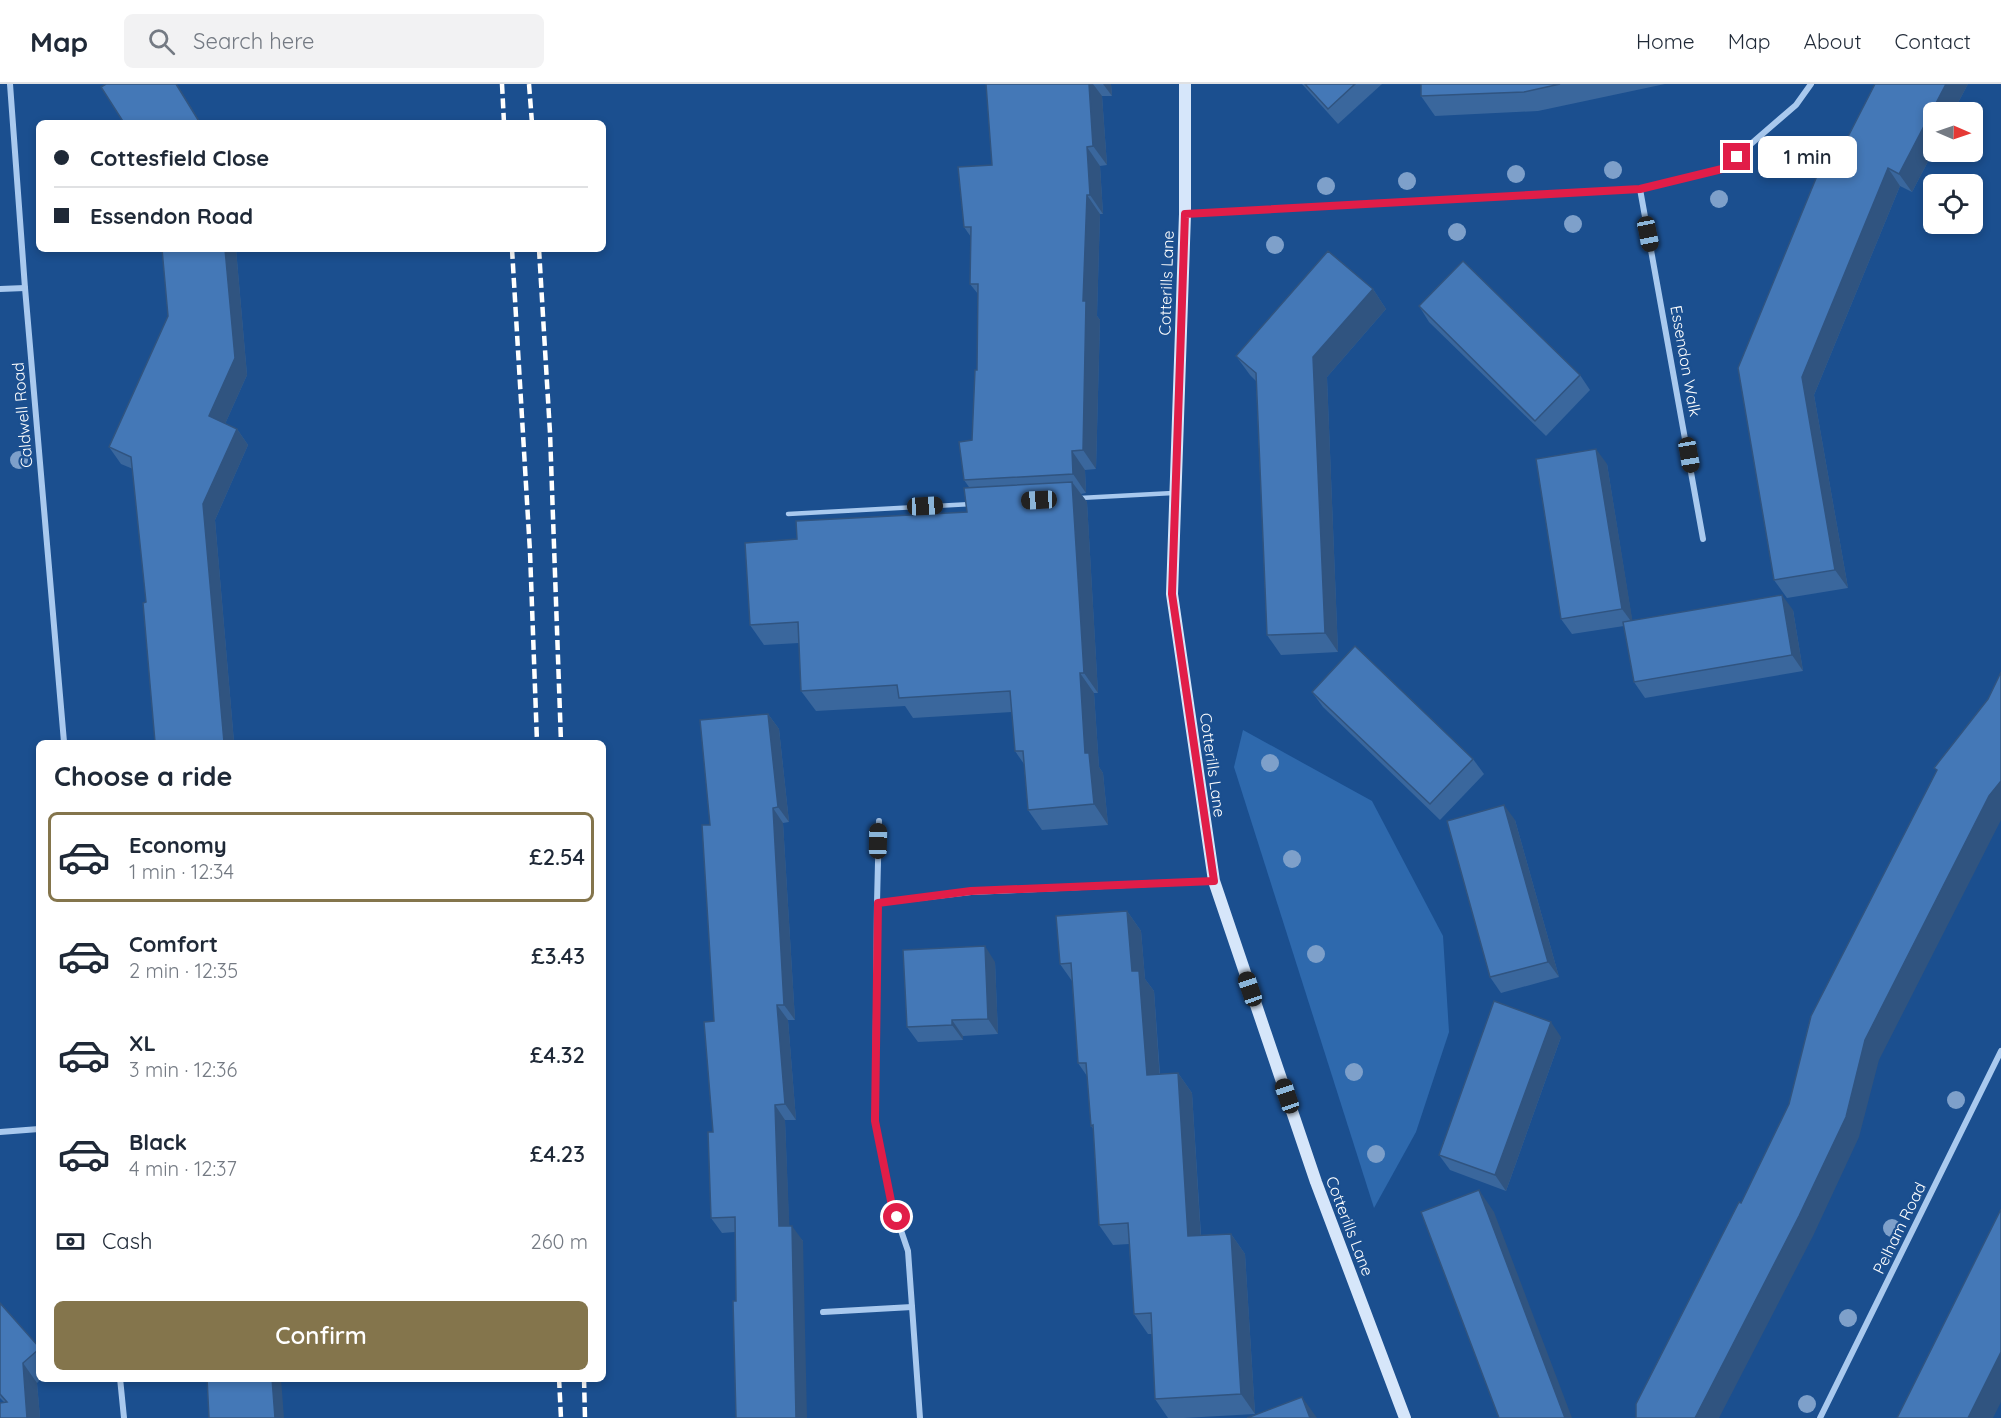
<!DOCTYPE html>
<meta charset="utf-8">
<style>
body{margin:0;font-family:Quicksand,sans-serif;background:#f2f2f3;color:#1f2937;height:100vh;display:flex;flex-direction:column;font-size:22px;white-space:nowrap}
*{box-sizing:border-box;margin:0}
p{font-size:20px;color:#747a83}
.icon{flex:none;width:33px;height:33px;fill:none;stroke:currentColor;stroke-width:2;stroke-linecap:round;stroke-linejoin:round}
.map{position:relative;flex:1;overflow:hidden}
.drawer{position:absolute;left:36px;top:656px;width:570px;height:642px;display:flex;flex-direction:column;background:#fff;border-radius:9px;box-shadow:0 3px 9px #0003}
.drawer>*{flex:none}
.guide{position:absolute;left:36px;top:36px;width:570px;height:132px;border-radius:9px;box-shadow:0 3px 9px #0003;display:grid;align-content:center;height:132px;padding:0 18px;background:#fff}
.needle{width:39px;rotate:92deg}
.buttons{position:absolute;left:1923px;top:18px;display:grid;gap:12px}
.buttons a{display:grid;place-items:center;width:60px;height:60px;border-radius:9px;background:#fff;box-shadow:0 3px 9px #0003;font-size:30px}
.end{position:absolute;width:27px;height:27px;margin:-14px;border:8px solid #e11d48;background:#fff;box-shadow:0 0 0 3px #fff}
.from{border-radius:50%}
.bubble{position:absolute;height:42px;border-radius:9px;background:#fff;box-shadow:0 3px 9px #0003;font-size:20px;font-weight:600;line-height:42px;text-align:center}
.car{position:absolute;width:18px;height:36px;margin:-18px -9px;border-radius:8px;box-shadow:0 0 4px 2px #0007;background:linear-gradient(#222 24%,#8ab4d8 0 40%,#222 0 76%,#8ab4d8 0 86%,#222 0)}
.guide b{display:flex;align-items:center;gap:21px;height:57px;font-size:22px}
.guide b+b{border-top:2px solid #e0e1e3}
.guide i{width:15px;height:15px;background:#1f2937}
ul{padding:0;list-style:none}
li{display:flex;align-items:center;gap:18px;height:90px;margin:0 12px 9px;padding:0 6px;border:3px solid transparent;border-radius:9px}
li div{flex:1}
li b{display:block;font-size:22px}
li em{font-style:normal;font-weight:600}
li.on{border-color:#84754c}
li>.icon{width:54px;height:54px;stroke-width:1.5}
h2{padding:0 18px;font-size:27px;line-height:72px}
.pay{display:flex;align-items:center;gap:15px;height:66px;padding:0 18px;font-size:22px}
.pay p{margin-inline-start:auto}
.cta{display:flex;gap:12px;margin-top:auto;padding:12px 18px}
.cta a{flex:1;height:69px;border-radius:9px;background:#84754c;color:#fff;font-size:24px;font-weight:600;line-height:69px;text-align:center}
header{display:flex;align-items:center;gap:36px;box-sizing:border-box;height:84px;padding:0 30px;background:#fff;border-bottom:2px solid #e0e1e3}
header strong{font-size:28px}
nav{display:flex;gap:33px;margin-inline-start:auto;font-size:21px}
.search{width:420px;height:54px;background:#f2f2f3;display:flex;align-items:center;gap:15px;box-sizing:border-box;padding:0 21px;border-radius:9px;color:#747a83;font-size:22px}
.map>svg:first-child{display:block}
.green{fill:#2e69ad}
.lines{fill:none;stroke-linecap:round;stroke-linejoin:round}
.lane{stroke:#a9c9ee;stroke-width:4.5}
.street{stroke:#a9c9ee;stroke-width:6}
.secondary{stroke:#d6e6fa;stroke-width:12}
.rail{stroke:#fff;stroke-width:4.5;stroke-dasharray:10 4.5;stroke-linecap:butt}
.tree{fill:#7ea0ca}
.wall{fill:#3a679d}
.shaded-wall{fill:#305480}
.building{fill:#4478b7;stroke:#305480;stroke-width:1.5}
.route{stroke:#e11d48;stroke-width:8}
.labels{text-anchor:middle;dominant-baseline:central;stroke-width:4.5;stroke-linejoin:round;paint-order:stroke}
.street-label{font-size:16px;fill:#fff;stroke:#1b4f8f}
</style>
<header>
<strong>Map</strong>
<div class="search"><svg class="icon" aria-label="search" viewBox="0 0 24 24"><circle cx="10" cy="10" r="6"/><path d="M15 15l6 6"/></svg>Search here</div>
<nav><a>Home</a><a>Map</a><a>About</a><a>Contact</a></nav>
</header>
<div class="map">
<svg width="2001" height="1334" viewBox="0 0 2001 1334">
<rect width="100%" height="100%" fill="#1b4f8f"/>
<path class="green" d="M 1243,646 L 1372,717 L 1443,852 L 1449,948 L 1416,1048 L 1374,1124 L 1234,683 Z"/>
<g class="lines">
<g class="lane">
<path d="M 1080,414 L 1173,409"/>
<path d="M 788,430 L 972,420"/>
</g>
<g class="street">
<path d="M 10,0 L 25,204 L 64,658"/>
<path d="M 1640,105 L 1703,455"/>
<path d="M 1185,130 L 1640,105 L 1722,85 L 1796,21 L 1811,0"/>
<path d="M 0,205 L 25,204"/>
<path d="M 877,819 L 879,737"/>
<path d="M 0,1048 L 39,1045"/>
<path d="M 823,1228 L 912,1223"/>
<path d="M 120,1294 L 124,1334"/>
<path d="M 920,1334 L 908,1167 L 891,1117 L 875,1037 L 877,819 L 971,808 L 1214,797"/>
<path d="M 1820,1334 L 2001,967"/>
</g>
<path class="secondary" d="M 1185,0 L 1185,130 L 1172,510 L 1214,797 L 1316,1098 L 1405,1334"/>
<g class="rail">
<path d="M 502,0 L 504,39"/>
<path d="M 529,0 L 532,39"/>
<path d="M 512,165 L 530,468 L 537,658"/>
<path d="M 539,165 L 550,349 L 561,658"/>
<path d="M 559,1294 L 561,1334"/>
<path d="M 584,1294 L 585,1334"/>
</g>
</g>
<g class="tree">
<circle cx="1613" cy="86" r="9"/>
<circle cx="1516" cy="90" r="9"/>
<circle cx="1407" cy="97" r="9"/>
<circle cx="1326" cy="102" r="9"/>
<circle cx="1719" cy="115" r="9"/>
<circle cx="1573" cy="140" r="9"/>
<circle cx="1457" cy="148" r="9"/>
<circle cx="1275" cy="161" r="9"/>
<circle cx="19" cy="376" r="9"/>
<circle cx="1270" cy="679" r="9"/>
<circle cx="1292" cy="775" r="9"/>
<circle cx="1316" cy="870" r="9"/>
<circle cx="1354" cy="988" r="9"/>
<circle cx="1956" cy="1016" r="9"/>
<circle cx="1376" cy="1070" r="9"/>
<circle cx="1892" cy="1144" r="9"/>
<circle cx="1848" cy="1234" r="9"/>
<circle cx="1807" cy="1320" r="9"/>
</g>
<g class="wall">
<path d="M 986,0 L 1111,0 L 1112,12 L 1102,12 L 1107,81 L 1100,82 L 1103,130 L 1100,130 L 1097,232 L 1100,236 L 1096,385 L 1085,386 L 1086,409 L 1081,410 L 1087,418 L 1098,609 L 1094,609 L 1099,683 L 1103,689 L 1108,741 L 1042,746 L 1028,726 L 1024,680 L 1015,667 L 1012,628 L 913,634 L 905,622 L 816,627 L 801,607 L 799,559 L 764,561 L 750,541 L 797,455 L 967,428 L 969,403 L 964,396 L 972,356 L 977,286 L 978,210 L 970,200 L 971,153 L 964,143 L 992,81 Z"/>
<path d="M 1302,0 L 1382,0 L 1338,40 Z"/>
<path d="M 1421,0 L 1665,0 L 1538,27 L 1435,32 L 1421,12 Z"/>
<path d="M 1968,0 L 1953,28 L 1934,28 L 1934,66 L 1912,108 L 1900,102 L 1814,311 L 1848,504 L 1787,514 L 1774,496 L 1837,74 Z"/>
<path d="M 162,165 L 236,165 L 247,291 L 225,340 L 237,345 L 248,361 L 215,436 L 234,658 L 155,658 L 146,518 L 133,385 L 121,380 L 109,363 L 168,232 Z"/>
<path d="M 1373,205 L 1386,225 L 1327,293 L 1338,568 L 1281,571 L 1267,551 L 1256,297 L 1250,291 L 1236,272 Z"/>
<path d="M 1419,222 L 1580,291 L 1590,306 L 1546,352 L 1429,238 Z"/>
<path d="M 1607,380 L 1632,536 L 1793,526 L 1803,587 L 1645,614 L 1634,598 L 1624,542 L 1572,550 L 1561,535 Z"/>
<path d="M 1312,608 L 1473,675 L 1484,690 L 1440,736 L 1323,623 Z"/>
<path d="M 768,630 L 779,645 L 789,738 L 783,739 L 795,936 L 788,936 L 796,1036 L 785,1036 L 789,1142 L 803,1157 L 736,1217 L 735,1148 L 722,1149 L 711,1134 L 714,937 L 710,741 Z"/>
<path d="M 1515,736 L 1559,893 L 1501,909 L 1490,893 Z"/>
<path d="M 1127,827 L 1141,847 L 1145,895 L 1154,907 L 1160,990 L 1178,989 L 1192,1009 L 1201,1151 L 1231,1150 L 1245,1170 L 1255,1330 L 1184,1334 L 1168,1334 L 1155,1315 L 1152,1250 L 1148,1250 L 1134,1230 L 1129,1160 L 1113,1161 L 1099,1141 L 1094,1046 L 1091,1042 L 1087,992 L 1078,979 L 1072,897 L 1060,880 Z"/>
<path d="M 995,878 L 998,950 L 963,952 L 963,956 L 918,958 L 907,943 Z"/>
<path d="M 1561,953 L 1506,1107 L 1450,1086 L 1439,1071 Z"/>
<path d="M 0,1219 L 39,1263 L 39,1294 L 42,1294 L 37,1299 L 40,1334 L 4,1318 L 0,1314 Z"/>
</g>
<g class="shaded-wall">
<path d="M 176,0 L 177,0 L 201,39 L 200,39 Z"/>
<path d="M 1089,0 L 1093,0 L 1102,12 L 1107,81 L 1093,62 Z"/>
<path d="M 1103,0 L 1111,0 L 1112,12 Z"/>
<path d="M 1946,0 L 1968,0 L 1953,28 L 1934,28 L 1934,66 L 1912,108 L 1899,90 Z"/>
<path d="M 1087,63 L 1100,82 L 1103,130 L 1090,111 Z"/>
<path d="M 1888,84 L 1900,102 L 1814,311 L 1848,504 L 1835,486 L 1802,293 Z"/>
<path d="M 1087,111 L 1100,130 L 1097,232 L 1100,236 L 1096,385 L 1083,366 L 1083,217 Z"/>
<path d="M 225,165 L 236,165 L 247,291 L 221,349 L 209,332 Z"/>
<path d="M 1373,205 L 1386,225 L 1327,293 L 1338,568 L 1325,549 L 1313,273 Z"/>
<path d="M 237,345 L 248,361 L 215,436 L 234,658 L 224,658 L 203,420 Z"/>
<path d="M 1596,365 L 1607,380 L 1633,540 L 1622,525 Z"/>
<path d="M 1072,367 L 1085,386 L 1086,409 L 1073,390 Z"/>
<path d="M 1072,398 L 1087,418 L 1098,609 L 1084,589 Z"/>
<path d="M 1782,511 L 1793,526 L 1803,587 L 1792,571 Z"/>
<path d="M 1080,589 L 1094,609 L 1099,683 L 1103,689 L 1108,741 L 1094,720 L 1085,669 Z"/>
<path d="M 768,630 L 779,645 L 789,738 L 778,723 Z"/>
<path d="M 2001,697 L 2001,736 L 1879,976 L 1859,1053 L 1813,1152 L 1719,1334 L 1695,1334 L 1865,956 L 1989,712 Z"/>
<path d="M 1504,721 L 1515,736 L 1559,893 L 1548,878 Z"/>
<path d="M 773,724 L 783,739 L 795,936 L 784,921 Z"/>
<path d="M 1127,827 L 1141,847 L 1145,895 L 1154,907 L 1161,1011 L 1147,991 L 1132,887 Z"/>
<path d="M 985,862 L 995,878 L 998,950 L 988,935 Z"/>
<path d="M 777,921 L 788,936 L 796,1036 L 785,1020 Z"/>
<path d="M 952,936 L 963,952 L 963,956 L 952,941 Z"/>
<path d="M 1551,938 L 1561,953 L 1506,1107 L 1495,1091 Z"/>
<path d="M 1178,989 L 1192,1009 L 1202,1172 L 1188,1152 Z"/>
<path d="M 775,1021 L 785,1036 L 790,1157 L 779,1142 Z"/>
<path d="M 1479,1106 L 1494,1128 L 1572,1334 L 1565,1334 Z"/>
<path d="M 792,1142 L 803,1157 L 807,1334 L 796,1334 Z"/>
<path d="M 1231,1150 L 1245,1170 L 1255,1330 L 1241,1310 Z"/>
<path d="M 2001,1268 L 2001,1318 L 1993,1334 L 1968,1334 Z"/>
<path d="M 23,1279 L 37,1299 L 40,1334 L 27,1334 Z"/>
<path d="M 272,1294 L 281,1294 L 284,1334 L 275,1334 Z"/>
<path d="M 1302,1313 L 1317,1334 L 1310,1334 Z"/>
</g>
<g class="building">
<path d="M 106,0 L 176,0 L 200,39 L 124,39 L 101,3 Z"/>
<path d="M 986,0 L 1089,0 L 1093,62 L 1087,63 L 1090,111 L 1087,111 L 1083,217 L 1086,217 L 1083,366 L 1072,367 L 1073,390 L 964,396 L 959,358 L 972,356 L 975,286 L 977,286 L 978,200 L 970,200 L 971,143 L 964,143 L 958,83 L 992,81 Z"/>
<path d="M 1305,0 L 1355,0 L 1328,25 Z"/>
<path d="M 1421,0 L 1560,0 L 1524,8 L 1421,12 Z"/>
<path d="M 1875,0 L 1946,0 L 1899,90 L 1888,84 L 1802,293 L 1835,486 L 1774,496 L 1738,284 L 1826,70 L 1837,74 Z"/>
<path d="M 162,165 L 225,165 L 235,274 L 209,332 L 237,345 L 203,420 L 224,658 L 155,658 L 143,519 L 146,518 L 131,373 L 109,363 L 168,232 Z"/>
<path d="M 1328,167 L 1373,205 L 1313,273 L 1325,549 L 1267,551 L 1256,289 L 1236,272 Z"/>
<path d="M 1463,177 L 1580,291 L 1535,337 L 1419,222 Z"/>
<path d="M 1596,365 L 1622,525 L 1561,535 L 1536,375 Z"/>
<path d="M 1072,398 L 1084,589 L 1080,589 L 1085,669 L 1089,669 L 1094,720 L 1028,726 L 1023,667 L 1015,667 L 1010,607 L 899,614 L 897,601 L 801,607 L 798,538 L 750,541 L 745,459 L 797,455 L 796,437 L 967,428 L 964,404 Z"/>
<path d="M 1782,511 L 1792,571 L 1634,598 L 1623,538 Z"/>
<path d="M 1355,562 L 1473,675 L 1430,720 L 1312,608 Z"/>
<path d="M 2001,588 L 2001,697 L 1989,712 L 1865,956 L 1846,1033 L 1799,1132 L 1695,1334 L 1636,1334 L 1636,1320 L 1739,1118 L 1741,1119 L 1789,1020 L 1811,932 L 1937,686 L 1934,684 L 1988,615 Z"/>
<path d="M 768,630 L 778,723 L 773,724 L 784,921 L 777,921 L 785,1020 L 775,1021 L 779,1142 L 792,1142 L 796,1334 L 736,1334 L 733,1217 L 736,1217 L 735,1133 L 711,1134 L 708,1048 L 713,1048 L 704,938 L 714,937 L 702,741 L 710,741 L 700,636 Z"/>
<path d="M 1504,721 L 1548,878 L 1490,893 L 1447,737 Z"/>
<path d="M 1127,827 L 1132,887 L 1139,887 L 1147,991 L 1178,989 L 1188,1152 L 1231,1150 L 1241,1310 L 1155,1315 L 1151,1229 L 1134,1230 L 1128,1139 L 1099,1141 L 1093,1041 L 1091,1042 L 1086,979 L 1078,979 L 1071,879 L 1060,880 L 1056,832 Z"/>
<path d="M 985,862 L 988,935 L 952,936 L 952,941 L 907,943 L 903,866 Z"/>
<path d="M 1494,917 L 1551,938 L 1495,1091 L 1439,1071 Z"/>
<path d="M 1479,1106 L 1565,1334 L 1499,1334 L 1421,1128 Z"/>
<path d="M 2001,1125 L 2001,1268 L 1968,1334 L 1897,1334 Z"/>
<path d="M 0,1219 L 39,1263 L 39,1265 L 23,1279 L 27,1334 L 0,1334 L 0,1319 L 7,1318 L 0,1310 Z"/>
<path d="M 207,1294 L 272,1294 L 275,1334 L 209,1334 Z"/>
<path d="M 1302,1313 L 1310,1334 L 1247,1334 Z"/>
</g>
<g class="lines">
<path class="route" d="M 897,1133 L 891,1117 L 875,1037 L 878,819 L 971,807 L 1214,797 L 1172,510 L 1185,130 L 1640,105 L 1722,85 L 1737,73"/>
</g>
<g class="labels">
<g class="street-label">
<text transform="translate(1166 199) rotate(-88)">Cotterills Lane</text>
<text transform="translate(1686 277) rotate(80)">Essendon Walk</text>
<text transform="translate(22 331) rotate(-95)">Caldwell Road</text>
<text transform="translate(1213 681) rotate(82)">Cotterills Lane</text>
<text transform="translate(1350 1142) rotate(69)">Cotterills Lane</text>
<text transform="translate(1899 1144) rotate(-64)">Pelham Road</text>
</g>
</g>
</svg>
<div class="buttons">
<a><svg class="needle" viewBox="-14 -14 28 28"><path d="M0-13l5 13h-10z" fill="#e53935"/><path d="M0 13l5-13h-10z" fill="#747a83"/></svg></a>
<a><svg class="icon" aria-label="locate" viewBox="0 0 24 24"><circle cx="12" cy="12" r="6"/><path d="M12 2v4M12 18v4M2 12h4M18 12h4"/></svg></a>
</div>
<i class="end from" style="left:897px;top:1133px"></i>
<i class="end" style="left:1737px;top:73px"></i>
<div class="bubble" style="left:1758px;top:52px;width:99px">1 min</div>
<i class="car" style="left:1648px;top:150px;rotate:169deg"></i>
<i class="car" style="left:1689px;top:371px;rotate:170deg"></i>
<i class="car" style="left:1039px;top:416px;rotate:267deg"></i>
<i class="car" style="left:925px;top:422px;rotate:87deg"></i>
<i class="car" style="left:878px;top:757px;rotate:1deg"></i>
<i class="car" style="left:1250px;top:905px;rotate:341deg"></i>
<i class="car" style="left:1287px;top:1012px;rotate:341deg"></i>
<div class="guide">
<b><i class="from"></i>Cottesfield Close</b>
<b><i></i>Essendon Road</b>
</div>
<section class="drawer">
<h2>Choose a ride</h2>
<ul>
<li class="on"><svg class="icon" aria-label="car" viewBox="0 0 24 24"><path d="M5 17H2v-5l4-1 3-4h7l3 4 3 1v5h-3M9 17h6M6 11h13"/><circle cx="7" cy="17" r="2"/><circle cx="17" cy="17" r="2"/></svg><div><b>Economy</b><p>1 min · 12:34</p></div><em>£2.54</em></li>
<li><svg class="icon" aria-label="car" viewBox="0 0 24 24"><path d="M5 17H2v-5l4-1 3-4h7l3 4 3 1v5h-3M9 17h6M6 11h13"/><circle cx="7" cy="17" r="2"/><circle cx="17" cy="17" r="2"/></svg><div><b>Comfort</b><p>2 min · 12:35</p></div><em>£3.43</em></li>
<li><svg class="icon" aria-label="car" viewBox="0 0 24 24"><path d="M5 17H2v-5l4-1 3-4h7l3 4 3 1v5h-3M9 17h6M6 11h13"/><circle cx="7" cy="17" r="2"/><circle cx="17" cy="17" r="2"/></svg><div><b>XL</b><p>3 min · 12:36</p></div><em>£4.32</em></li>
<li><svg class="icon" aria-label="car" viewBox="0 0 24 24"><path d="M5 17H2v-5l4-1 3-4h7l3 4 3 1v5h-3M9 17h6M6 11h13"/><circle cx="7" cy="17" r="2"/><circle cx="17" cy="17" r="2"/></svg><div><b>Black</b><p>4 min · 12:37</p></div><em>£4.23</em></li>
</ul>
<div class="pay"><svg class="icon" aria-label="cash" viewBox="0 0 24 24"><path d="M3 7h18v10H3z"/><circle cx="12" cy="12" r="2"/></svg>Cash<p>260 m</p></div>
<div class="cta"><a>Confirm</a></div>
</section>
</div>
